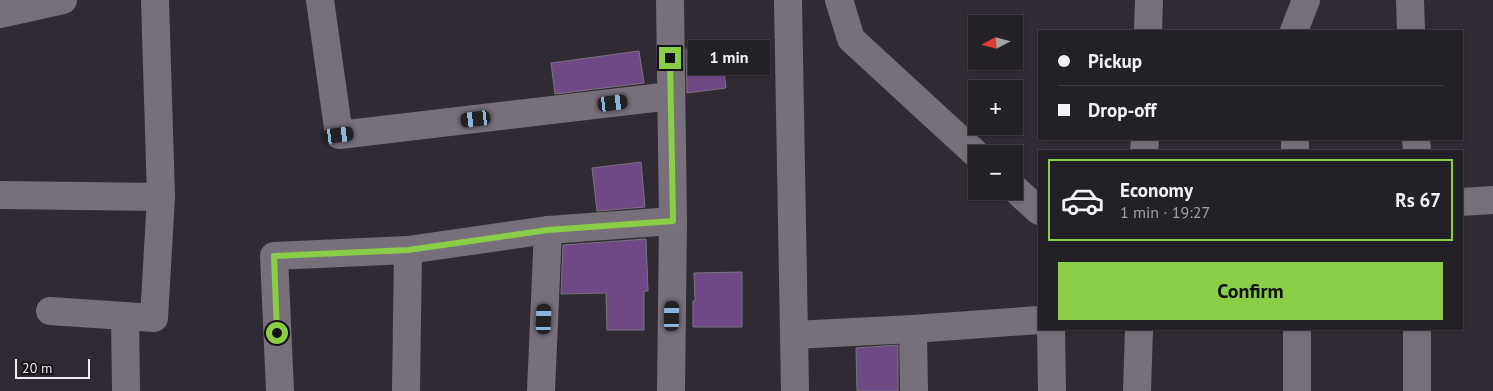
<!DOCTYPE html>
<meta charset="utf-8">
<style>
body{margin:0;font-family:"PT Sans",sans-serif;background:#2b282e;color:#f1f3f6;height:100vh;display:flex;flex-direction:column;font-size:19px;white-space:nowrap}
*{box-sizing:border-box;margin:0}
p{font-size:16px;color:#a3a3a7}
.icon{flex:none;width:28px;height:28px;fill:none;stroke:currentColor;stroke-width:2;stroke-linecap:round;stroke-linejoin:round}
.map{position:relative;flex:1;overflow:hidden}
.side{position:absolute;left:1038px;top:150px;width:425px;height:180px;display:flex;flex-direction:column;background:#232026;border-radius:0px;box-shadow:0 1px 4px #0004,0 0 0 1px #403e43}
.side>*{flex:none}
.hud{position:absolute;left:1038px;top:30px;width:425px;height:110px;border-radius:0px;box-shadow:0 1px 4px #0004,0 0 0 1px #403e43;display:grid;align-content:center;height:110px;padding:0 20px;background:#232026}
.needle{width:32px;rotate:263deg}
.controls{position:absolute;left:968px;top:15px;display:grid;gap:10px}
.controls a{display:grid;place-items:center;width:55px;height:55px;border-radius:0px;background:#232026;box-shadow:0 1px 4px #0004,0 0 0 1px #403e43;font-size:25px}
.scale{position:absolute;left:15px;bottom:12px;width:75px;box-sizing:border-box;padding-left:5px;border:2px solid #efebf1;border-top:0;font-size:14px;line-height:18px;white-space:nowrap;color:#efebf1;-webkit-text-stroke:4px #161318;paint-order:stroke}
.end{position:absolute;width:22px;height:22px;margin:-11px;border:6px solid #8ace47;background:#111;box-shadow:0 0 0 2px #111}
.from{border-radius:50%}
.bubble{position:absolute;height:35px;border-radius:0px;background:#232026;box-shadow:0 1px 4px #0004,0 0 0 1px #403e43;font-size:16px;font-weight:600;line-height:35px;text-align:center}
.car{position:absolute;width:15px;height:30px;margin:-15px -8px;border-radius:6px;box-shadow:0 0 4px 1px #0007;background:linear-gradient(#222 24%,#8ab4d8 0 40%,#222 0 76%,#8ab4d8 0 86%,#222 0)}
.hud b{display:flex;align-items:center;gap:18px;height:48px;font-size:19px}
.hud b+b{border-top:1px solid #403e43}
.hud i{width:12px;height:12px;background:#f1f3f6}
ul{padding:9px 0 0;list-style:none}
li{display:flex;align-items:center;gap:15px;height:82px;margin:0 10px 8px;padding:0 10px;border:2px solid transparent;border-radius:0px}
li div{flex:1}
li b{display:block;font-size:19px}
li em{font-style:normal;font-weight:600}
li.active{border-color:#8ace47}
li>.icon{width:45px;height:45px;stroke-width:1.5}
.cta{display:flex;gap:10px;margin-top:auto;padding:10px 20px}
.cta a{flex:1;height:58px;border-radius:0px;background:#8ace47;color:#111;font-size:20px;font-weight:600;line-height:58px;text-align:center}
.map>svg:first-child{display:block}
.building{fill:#704886;stroke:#7b747f}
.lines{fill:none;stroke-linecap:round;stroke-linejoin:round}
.minor{stroke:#77707b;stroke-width:28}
.secondary{stroke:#77707b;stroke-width:28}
.route{stroke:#8ace47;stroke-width:6}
</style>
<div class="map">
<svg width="1493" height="391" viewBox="0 0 1493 391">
<rect width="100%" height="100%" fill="#2f2a33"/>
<g class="building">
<path d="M 721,45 L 726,88 L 687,93 L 686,49 Z"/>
<path d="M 639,51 L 644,83 L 555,94 L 551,63 Z"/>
<path d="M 641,162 L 645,207 L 597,211 L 592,168 Z"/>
<path d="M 646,239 L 648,291 L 644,291 L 644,330 L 607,330 L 606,293 L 561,294 L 563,245 Z"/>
<path d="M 742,272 L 742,327 L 693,327 L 693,301 L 695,301 L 694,273 Z"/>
<path d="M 898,345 L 898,391 L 857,391 L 856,348 Z"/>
</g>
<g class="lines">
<g class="minor">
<path d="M 320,0 L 339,135 L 671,96"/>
<path d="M 788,0 L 794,335"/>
<path d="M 839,0 L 851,39 L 976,154"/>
<path d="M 1410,0 L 1411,31"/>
<path d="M 1148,31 L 1149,0"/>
<path d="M 1294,31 L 1306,0"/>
<path d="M 1295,139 L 1295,151"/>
<path d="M 1416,139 L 1417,151"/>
<path d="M 1144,151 L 1145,139"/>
<path d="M 1014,188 L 1039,211"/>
<path d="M 0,195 L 161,197"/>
<path d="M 1461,202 L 1493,200"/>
<path d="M 50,311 L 154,318 L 161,197 L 155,0"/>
<path d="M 125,316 L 126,391"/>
<path d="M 913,329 L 1039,320"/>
<path d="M 1051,329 L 1052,391"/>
<path d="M 1297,329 L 1297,391"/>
<path d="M 280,391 L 274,256 L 408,250 L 548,230 L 673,221 L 670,0"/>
<path d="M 406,391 L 408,250"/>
<path d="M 541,391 L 548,230"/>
<path d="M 671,391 L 673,221"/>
<path d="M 795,391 L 794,335 L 913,329 L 914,391"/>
<path d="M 1137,391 L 1139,329"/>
<path d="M 1417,391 L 1417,329"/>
</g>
<path class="secondary" d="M 0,14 L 63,0"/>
</g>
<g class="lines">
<path class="route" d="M 277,333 L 274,256 L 408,250 L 548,230 L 673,221 L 670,58"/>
</g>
</svg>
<div class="controls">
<a><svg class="needle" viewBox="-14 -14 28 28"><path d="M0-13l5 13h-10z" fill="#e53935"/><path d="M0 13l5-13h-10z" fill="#a3a3a7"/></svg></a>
<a>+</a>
<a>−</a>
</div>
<div class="scale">20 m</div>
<i class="end from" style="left:277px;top:333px"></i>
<i class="end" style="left:670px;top:58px"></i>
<div class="bubble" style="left:688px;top:40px;width:82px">1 min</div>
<i class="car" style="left:613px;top:103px;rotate:83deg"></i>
<i class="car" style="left:476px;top:119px;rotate:263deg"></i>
<i class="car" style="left:339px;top:135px;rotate:83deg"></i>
<i class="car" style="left:672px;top:316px;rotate:1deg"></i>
<i class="car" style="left:544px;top:319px;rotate:2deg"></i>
<div class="hud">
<b><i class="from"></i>Pickup</b>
<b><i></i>Drop-off</b>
</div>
<section class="side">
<ul>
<li class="active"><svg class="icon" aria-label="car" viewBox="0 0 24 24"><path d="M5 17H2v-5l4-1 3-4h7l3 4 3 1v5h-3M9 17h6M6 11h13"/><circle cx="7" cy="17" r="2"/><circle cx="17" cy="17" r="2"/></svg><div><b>Economy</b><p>1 min · 19:27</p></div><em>Rs 67</em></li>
</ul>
<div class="cta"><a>Confirm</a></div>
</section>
</div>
